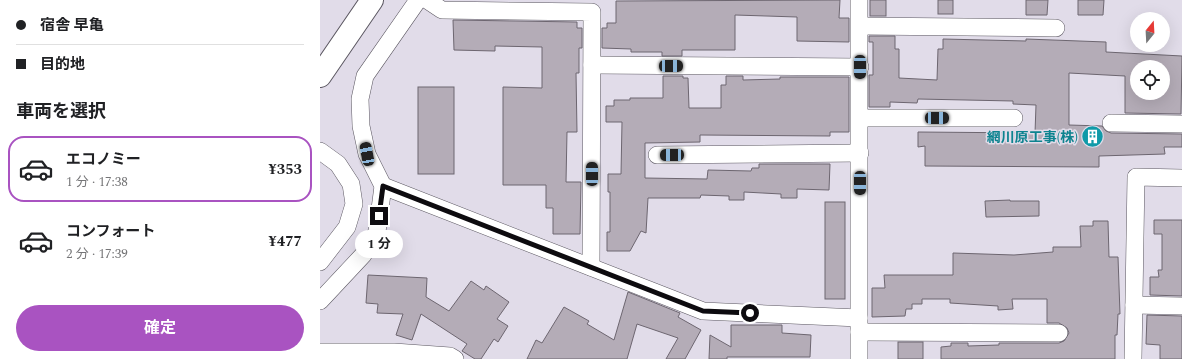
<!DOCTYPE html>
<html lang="ja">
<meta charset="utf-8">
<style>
body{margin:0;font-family:Spectral,"Noto Sans JP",serif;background:#f6f6f6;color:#202124;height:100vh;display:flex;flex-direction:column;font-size:15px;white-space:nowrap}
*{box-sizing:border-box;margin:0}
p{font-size:13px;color:#757577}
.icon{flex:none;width:22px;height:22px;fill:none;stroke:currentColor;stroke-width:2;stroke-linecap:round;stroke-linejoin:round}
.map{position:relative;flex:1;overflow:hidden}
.details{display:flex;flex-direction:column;background:#fff;width:320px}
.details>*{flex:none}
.guide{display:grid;align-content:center;height:88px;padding:0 16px;background:#fff}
.needle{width:26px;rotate:18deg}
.controls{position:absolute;left:810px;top:12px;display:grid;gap:8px}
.controls a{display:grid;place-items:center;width:40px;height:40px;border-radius:50%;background:#fff;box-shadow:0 4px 16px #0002;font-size:20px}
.end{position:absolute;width:18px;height:18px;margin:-9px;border:5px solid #0d0b0f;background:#fff;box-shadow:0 0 0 2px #fff}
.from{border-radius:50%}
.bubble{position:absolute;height:28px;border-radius:14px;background:#fff;box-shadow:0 4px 16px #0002;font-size:13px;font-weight:700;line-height:28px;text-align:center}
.car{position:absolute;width:12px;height:24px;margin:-12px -6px;border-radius:5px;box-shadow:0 0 3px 1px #0007;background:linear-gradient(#222 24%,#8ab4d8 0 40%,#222 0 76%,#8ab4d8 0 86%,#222 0)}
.guide b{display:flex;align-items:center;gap:14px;height:38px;font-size:15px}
.guide b+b{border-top:1px solid #e0e0e0}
.guide i{width:10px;height:10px;background:#202124}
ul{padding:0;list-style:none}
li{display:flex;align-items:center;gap:12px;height:66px;margin:0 8px 6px;padding:0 8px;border:2px solid transparent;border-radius:16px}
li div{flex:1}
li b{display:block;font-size:15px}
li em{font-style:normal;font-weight:700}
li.active{border-color:#a953c1}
li>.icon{width:36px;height:36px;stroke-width:1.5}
h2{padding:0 16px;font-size:18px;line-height:48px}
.cta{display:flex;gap:8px;margin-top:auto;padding:8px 16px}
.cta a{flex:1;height:46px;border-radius:24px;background:#a953c1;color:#fff;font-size:16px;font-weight:700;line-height:46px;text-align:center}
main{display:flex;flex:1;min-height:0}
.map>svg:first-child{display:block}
.building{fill:#b4acb7;stroke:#6d6670;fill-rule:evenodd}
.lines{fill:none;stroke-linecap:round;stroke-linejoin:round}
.minor-casing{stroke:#5b5761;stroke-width:18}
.highway-casing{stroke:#5b5761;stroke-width:24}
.minor{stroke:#fff;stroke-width:17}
.highway{stroke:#fff;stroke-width:22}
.route{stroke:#0d0b0f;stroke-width:5}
.labels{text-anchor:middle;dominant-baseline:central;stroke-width:3;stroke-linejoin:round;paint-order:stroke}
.culture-label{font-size:14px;font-weight:bold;fill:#0d838f;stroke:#e1dce9;text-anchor:end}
</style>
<main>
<section class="details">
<div class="guide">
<b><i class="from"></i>宿舎 早亀</b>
<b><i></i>目的地</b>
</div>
<h2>車両を選択</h2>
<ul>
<li class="active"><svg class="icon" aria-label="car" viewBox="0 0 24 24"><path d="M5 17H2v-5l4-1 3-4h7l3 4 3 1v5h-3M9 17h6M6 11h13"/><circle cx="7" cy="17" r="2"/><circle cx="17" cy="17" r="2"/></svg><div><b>エコノミー</b><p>1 分 · 17:38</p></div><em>¥353</em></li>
<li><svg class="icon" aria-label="car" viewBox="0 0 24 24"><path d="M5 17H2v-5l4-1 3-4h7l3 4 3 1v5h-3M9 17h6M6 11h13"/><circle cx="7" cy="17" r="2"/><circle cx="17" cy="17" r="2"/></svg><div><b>コンフォート</b><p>2 分 · 17:39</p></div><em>¥477</em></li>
</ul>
<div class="cta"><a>確定</a></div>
</section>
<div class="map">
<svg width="862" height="359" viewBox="0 0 862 359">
<rect width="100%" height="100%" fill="#e1dce9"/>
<g class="building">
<path d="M 520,0 L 519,18 L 529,18 L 529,42 L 477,41 L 477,17 L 415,15 L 415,50 L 362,50 L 362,56 L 342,56 L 342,52 L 311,52 L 311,49 L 282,48 L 282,28 L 287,28 L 287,23 L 296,23 L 296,1 Z"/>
<rect x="550" y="0" width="16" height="16"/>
<rect x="618" y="0" width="15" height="14"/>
<path d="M 706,0 L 728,0 L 727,15 L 706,15 Z"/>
<path d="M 758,0 L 784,0 L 783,15 L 758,15 Z"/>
<path d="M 133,20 L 257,22 L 257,28 L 262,28 L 262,48 L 259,48 L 259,73 L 256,73 L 257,132 L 247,132 L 246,182 L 261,182 L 260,234 L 233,234 L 233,208 L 226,208 L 226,185 L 183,185 L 183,87 L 222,88 L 222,47 L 175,46 L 175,51 L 134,50 Z"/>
<path d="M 549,36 L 575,36 L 575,49 L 579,49 L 579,78 L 617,80 L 618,49 L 623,49 L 623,39 L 706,41 L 706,39 L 786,42 L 786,52 L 862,56 L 861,114 L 805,113 L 805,76 L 749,73 L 749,125 L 782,126 L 786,131 L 791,133 L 862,134 L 862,147 L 844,147 L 845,154 L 779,156 L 779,167 L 605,166 L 605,146 L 598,147 L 598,132 L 715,133 L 716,105 L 693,104 L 693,101 L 598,99 L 597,103 L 570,102 L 570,107 L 549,107 L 549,75 L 553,75 L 553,42 L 549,42 ZM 817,67 L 843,67 L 843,93 L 817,93 Z"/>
<path d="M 343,76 L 363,76 L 363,78 L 368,78 L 369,108 L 401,108 L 401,85 L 406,85 L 406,76 L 423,76 L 423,80 L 460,79 L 460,77 L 529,77 L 529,132 L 510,132 L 510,136 L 380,135 L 380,142 L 325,143 L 325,178 L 387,179 L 388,170 L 431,171 L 432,168 L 439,168 L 439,164 L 510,164 L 509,190 L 477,189 L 477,198 L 461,198 L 461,194 L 424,192 L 424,200 L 409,200 L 409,196 L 381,195 L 380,198 L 328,198 L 326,233 L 321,231 L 310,251 L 287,251 L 287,232 L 290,232 L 290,192 L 288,192 L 288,174 L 301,174 L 302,122 L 286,122 L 286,106 L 294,106 L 294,100 L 310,100 L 310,98 L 343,98 Z"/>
<rect x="98" y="87" width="36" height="87"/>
<path d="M 690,200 L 690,201 L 719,201 L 719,216 L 666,217 L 665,201 Z"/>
<rect x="505" y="202" width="20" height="97"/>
<path d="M 834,220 L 862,220 L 862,296 L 830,295 L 830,277 L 839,277 L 838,270 L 842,270 L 842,234 L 834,234 Z"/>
<path d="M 773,221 L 788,221 L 789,257 L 798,257 L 800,314 L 798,314 L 797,335 L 795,335 L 795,359 L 621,359 L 621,347 L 631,346 L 631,343 L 648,343 L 648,346 L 679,345 L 679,343 L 739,343 L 744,341 L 749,333 L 747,328 L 739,323 L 727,323 L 727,299 L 692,299 L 693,309 L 678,310 L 678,306 L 630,303 L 630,299 L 602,299 L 602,304 L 592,304 L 592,309 L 586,309 L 585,316 L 552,317 L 552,288 L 565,288 L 564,275 L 633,275 L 633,253 L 694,255 L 733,252 L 733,247 L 761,247 L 760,226 L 773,226 Z"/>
<path d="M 48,275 L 107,278 L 106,297 L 129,311 L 151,281 L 164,290 L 166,286 L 189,302 L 177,319 L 188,326 L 178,342 L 174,339 L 161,359 L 155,359 L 142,351 L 147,344 L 101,314 L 92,340 L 76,335 L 83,314 L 57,313 L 58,304 L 46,303 Z"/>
<path d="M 308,292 L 360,313 L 358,317 L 381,330 L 365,359 L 346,359 L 358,338 L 317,324 L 307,359 L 207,359 L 216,340 L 222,343 L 244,307 L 269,321 L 267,324 L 294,340 Z"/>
<path d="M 827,315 L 862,316 L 862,359 L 840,359 L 840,345 L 826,344 Z"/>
<path d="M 411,325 L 462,325 L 462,333 L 491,335 L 490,357 L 407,357 L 407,359 L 389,359 L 390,335 L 411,347 Z"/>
<rect x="578" y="342" width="25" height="17"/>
</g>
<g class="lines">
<defs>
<g id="minor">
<path d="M 107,0 L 122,10 L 272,12 L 271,267"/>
<path d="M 539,0 L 539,359"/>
<path d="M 540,26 L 736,28"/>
<path d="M 272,65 L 540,67"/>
<path d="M 540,118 L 694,118"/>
<path d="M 791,123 L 862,124"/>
<path d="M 0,151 L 18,164 L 31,184 L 34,204 L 27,227 L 0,262"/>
<path d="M 337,155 L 540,153"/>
<path d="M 63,186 L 383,311 L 539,318"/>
<path d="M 0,301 L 43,255 L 57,232 L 63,186 L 47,154 L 41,126 L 40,99 L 45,76 L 98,0"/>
<path d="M 814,305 L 862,306"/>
<path d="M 539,332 L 739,333"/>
<path d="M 0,352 L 74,352 L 130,356 L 135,359"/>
<path d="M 813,359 L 816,177 L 862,178"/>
</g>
<path id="highway" d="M 0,76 L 52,0"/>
</defs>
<use href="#minor" class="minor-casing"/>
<use href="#highway" class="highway-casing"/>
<use href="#minor" class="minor"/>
<use href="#highway" class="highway"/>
</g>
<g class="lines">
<path class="route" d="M 59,216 L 63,186 L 383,311 L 430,313"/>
</g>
<defs>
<symbol id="building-disc" viewBox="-11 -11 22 22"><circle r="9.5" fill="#0f9aa8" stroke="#e1dce9"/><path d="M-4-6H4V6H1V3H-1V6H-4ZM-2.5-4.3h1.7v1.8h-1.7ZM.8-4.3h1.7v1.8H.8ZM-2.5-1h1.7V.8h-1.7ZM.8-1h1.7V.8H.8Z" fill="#fff"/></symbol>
</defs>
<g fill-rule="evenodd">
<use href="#building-disc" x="760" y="124" width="25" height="25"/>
</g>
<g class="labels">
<g class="culture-label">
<text x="758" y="137">網川原工事(株)</text>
</g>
</g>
</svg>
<div class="controls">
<a><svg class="needle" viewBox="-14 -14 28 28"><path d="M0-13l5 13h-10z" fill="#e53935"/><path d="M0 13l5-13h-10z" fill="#757577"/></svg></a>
<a><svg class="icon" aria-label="locate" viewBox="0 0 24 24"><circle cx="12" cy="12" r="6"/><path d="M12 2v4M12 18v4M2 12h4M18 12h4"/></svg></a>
</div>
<i class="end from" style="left:430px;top:313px"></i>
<i class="end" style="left:59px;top:216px"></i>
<div class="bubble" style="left:35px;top:230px;width:48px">1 分</div>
<i class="car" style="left:351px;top:66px;rotate:90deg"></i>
<i class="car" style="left:540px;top:67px;rotate:180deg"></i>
<i class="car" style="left:617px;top:118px;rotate:90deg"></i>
<i class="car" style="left:47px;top:154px;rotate:349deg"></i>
<i class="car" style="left:352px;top:155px;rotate:269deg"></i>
<i class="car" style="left:272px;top:174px;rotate:0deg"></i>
<i class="car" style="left:540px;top:183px;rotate:180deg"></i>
</div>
</main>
